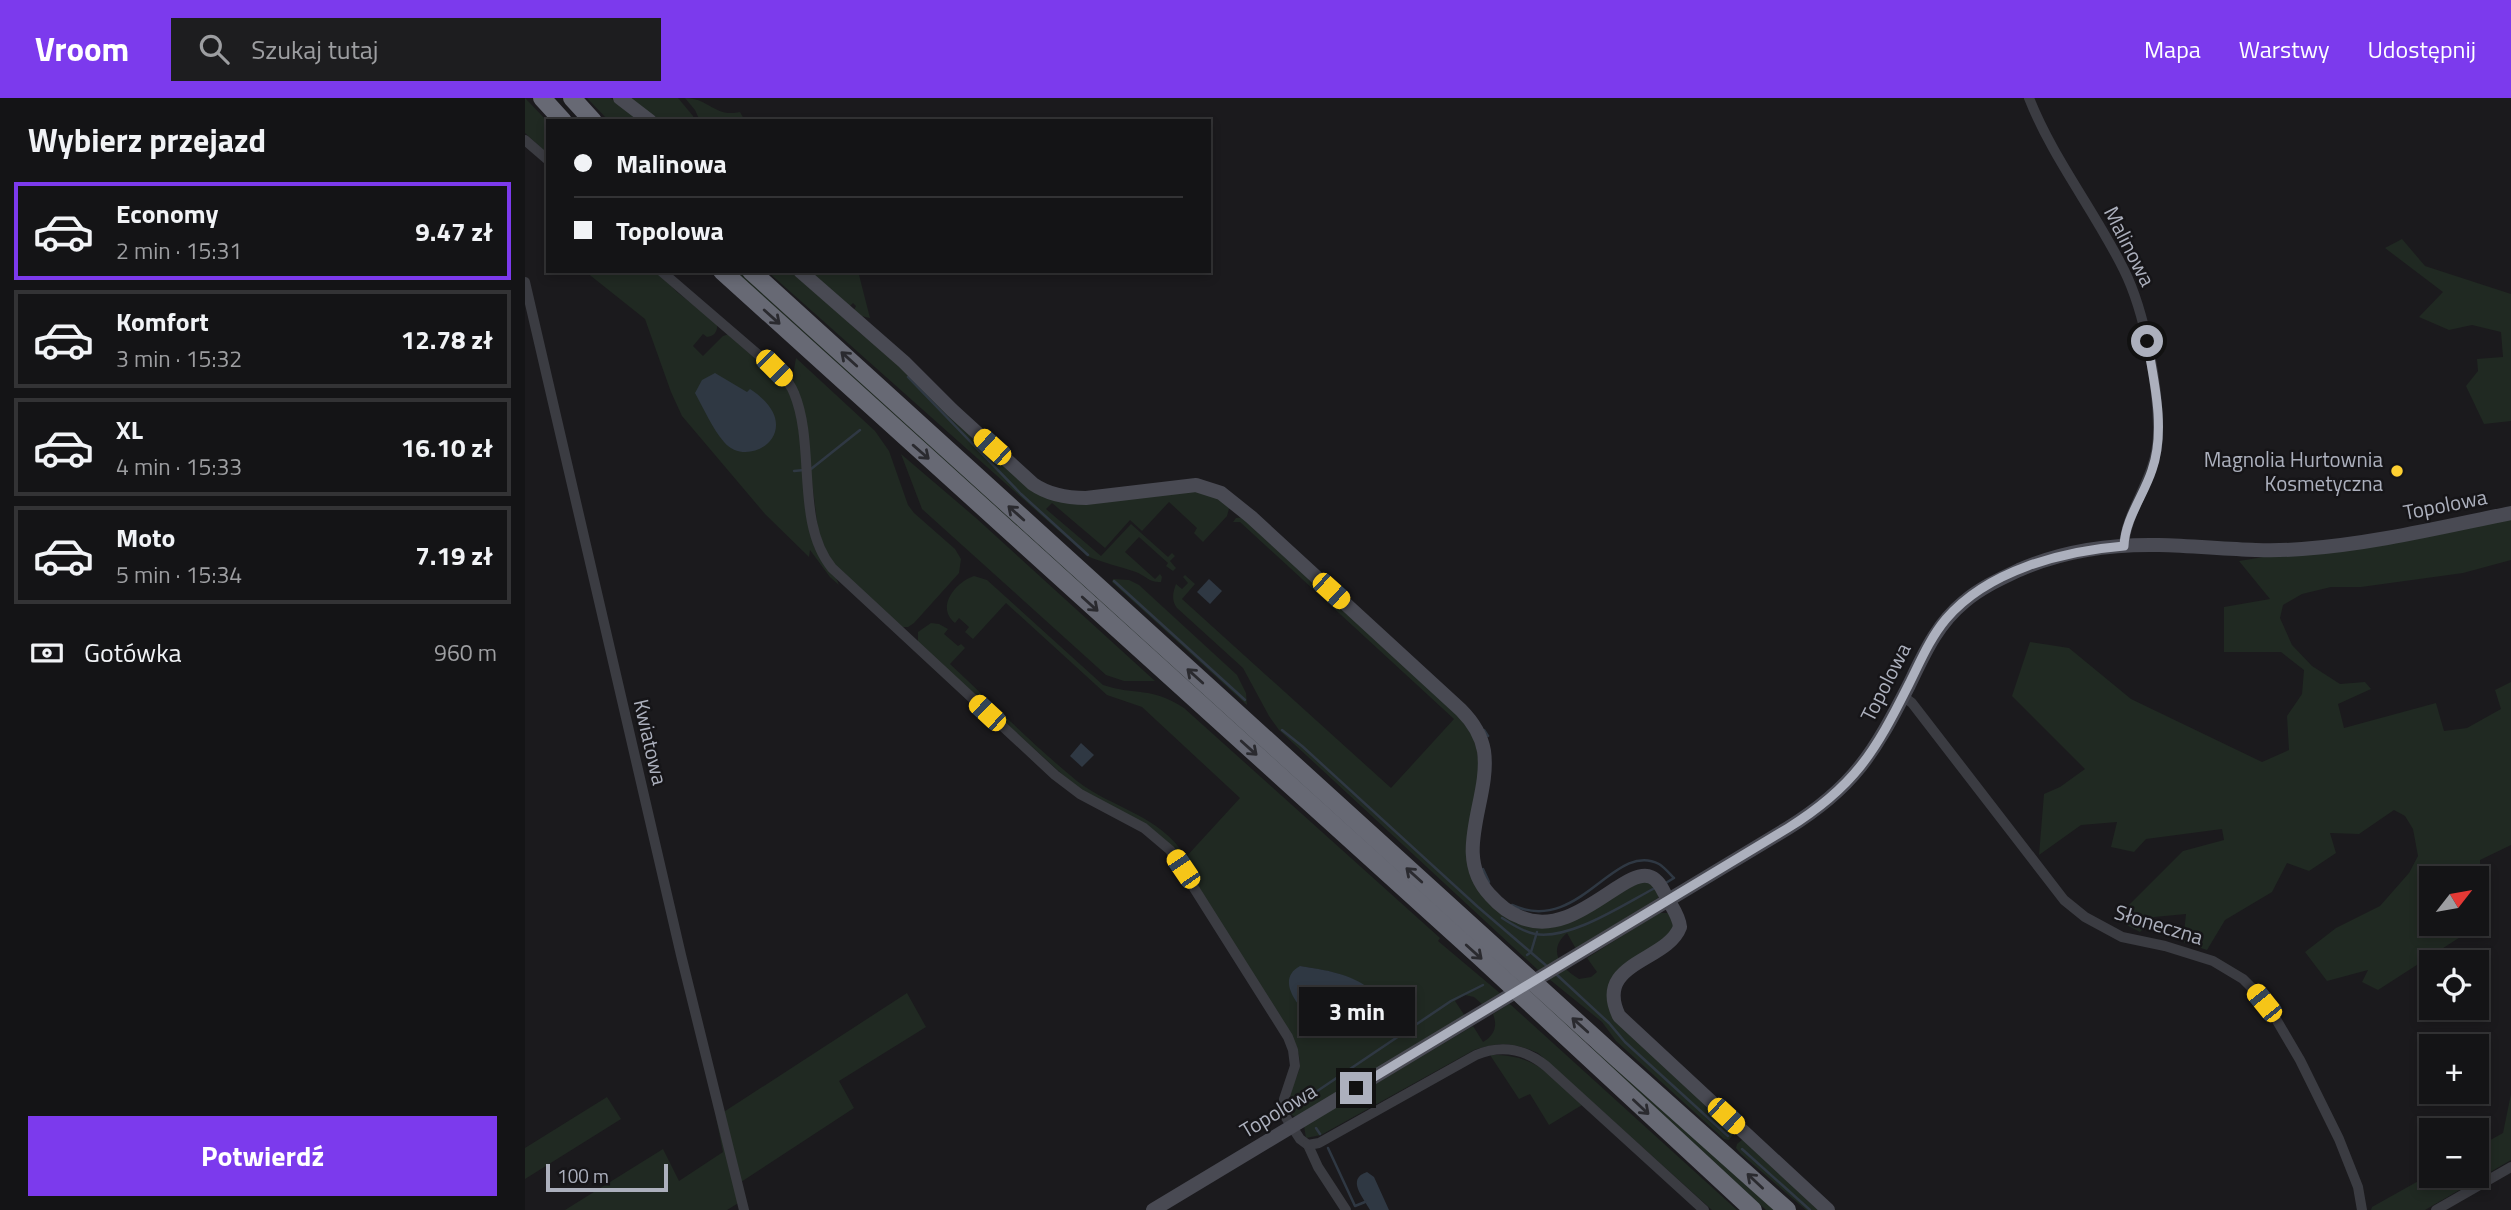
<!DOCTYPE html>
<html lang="pl">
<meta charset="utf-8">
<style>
body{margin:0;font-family:"Titillium Web",sans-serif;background:#1d1d1f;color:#f1f3f6;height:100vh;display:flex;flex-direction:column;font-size:26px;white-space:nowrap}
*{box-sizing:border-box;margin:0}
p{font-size:23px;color:#9d9ea1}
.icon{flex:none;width:38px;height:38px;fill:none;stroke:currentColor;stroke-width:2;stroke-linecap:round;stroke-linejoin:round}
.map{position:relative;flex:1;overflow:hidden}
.panel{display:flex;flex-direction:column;background:#141416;width:525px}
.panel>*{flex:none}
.hud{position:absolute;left:21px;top:21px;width:665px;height:154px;border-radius:0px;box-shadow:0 4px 10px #0003,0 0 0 2px #333335;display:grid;align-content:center;height:154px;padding:0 28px;background:#141416}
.needle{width:46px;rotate:59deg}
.tools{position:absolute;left:1894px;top:768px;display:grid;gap:14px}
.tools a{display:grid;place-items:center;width:70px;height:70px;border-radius:0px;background:#141416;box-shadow:0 4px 10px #0003,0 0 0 2px #333335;font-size:35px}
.scale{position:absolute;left:21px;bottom:18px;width:122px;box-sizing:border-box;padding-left:7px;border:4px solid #acb0bd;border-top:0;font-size:19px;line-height:24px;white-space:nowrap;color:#acb0bd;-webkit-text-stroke:5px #161518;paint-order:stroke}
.end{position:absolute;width:32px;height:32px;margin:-16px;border:9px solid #acb0bd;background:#111;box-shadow:0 0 0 4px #111}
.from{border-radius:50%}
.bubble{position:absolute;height:49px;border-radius:0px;background:#141416;box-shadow:0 4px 10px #0003,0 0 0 2px #333335;font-size:23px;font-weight:700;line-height:49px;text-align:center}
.car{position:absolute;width:21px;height:42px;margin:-21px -10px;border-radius:9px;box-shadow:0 0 5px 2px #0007;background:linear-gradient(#f5c518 24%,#345 0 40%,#f5c518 0 76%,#345 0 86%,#f5c518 0)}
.hud b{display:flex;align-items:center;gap:24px;height:66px;font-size:26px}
.hud b+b{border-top:2px solid #333335}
.hud i{width:18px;height:18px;background:#f1f3f6}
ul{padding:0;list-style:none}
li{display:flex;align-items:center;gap:21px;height:98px;margin:0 14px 10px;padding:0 14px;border:4px solid #333335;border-radius:0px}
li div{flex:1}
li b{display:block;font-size:26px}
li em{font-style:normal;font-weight:700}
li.selected{border-color:#7c3aed}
li>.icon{width:63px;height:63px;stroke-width:1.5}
h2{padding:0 28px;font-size:32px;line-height:84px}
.pay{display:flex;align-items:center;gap:18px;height:77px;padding:0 28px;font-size:26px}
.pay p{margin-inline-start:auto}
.cta{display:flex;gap:14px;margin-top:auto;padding:14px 28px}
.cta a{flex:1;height:80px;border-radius:0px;background:#7c3aed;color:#fff;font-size:28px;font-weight:700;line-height:80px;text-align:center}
header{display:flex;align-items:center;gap:42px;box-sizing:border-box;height:98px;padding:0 35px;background:#7c3aed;color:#fff}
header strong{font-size:33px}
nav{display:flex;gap:38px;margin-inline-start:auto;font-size:24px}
.search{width:490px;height:63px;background:#1d1d1f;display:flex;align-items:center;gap:18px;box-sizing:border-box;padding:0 24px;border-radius:0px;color:#9d9ea1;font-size:26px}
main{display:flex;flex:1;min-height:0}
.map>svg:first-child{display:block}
.green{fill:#202922;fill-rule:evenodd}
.water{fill:#2f3843}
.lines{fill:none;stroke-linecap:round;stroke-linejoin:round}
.stream{stroke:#2f3843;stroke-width:2.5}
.street{stroke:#3b3c42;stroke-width:10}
.secondary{stroke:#494a53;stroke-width:14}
.highway{stroke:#676974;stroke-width:18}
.oneway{stroke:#2a2a2f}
.route{stroke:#acb0bd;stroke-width:9}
.poi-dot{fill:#fed031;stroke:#161518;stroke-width:2.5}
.labels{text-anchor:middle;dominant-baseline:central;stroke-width:5;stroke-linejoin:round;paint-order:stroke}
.street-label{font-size:21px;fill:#acb0bd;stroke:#161518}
.poi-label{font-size:21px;fill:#acb0bd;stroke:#161518;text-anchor:end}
</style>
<header>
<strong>Vroom</strong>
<div class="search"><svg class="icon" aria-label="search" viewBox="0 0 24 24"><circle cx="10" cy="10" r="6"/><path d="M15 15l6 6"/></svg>Szukaj tutaj</div>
<nav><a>Mapa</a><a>Warstwy</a><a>Udostępnij</a></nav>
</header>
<main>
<section class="panel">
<h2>Wybierz przejazd</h2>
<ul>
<li class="selected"><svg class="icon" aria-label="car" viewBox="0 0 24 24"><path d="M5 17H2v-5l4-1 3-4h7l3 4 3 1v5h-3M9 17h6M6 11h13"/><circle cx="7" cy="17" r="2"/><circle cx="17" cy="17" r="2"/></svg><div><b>Economy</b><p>2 min · 15:31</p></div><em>9.47 zł</em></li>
<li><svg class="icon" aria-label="car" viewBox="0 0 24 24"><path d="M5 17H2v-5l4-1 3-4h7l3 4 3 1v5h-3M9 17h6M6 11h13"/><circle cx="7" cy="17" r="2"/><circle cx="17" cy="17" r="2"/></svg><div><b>Komfort</b><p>3 min · 15:32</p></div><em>12.78 zł</em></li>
<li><svg class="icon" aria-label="car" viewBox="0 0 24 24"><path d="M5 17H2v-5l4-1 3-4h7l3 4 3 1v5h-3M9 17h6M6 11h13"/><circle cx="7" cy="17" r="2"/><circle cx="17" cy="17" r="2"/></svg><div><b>XL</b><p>4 min · 15:33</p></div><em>16.10 zł</em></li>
<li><svg class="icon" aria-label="car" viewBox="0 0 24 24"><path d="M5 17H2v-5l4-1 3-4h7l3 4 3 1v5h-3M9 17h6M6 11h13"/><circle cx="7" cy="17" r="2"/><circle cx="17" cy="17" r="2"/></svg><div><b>Moto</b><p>5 min · 15:34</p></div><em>7.19 zł</em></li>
</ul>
<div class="pay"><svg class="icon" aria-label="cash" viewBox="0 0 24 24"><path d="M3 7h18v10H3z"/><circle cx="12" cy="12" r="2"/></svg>Gotówka<p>960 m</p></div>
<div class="cta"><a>Potwierdź</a></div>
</section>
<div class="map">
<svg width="1986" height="1112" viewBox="0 0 1986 1112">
<rect width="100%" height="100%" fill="#1b1a1d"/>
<g class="green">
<path d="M 0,0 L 23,24 L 23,56 L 0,35 Z"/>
<path d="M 62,0 L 85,0 L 120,23 L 84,23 Z"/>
<path d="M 101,0 L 153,0 L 168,18 L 170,23 L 133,23 Z"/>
<path d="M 160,0 C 184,0 190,20 215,14 L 220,23 L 175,23 L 170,12 Z"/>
<path d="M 1877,141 L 1900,168 L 1986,196 L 1986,323 L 1959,326 L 1941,288 L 1953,273 L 1952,261 L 1978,259 L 1976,234 L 1947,227 L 1924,232 L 1894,219 L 1918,194 L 1860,150 Z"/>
<path d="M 131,173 L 152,194 L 192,225 C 193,233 190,238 182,239 L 178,236 L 168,248 L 178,258 L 198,238 L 204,236 C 230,258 258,275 271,308 L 286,435 L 290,451 L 311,480 L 314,487 L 305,479 L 285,452 L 284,459 L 240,416 L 157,318 L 146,294 L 120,221 L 61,174 Z"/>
<path d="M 206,173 L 215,173 L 260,213 L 1063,942 L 1061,945 L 1066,950 L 1069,947 L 1251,1112 L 1241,1112 Z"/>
<path d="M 242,173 L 269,173 L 335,235 L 362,255 L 516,394 L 677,392 L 705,407 L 702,418 L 678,444 L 669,435 L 672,430 L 644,404 L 617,433 L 605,422 L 580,450 L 527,405 L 521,411 L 576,458 L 606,426 L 643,459 L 647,455 L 650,458 L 645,463 L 651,470 L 648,473 L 641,468 L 643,465 L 614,439 L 600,454 L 630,481 L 635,476 L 637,479 L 636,484 C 625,485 621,478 611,474 C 594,468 578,465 562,458 Z"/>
<path d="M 279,173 L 333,173 L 345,220 L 336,218 L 329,212 L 331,208 L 328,205 L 324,209 Z"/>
<path d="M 271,260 L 350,333 L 364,353 L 383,407 L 389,415 L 430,451 L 436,461 L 434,475 L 389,525 L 383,529 L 375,529 L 304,461 L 293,432 L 277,304 L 267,283 Z"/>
<path d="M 376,356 L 451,420 L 630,583 L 599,583 L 581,577 L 397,411 Z"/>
<path d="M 719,419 L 937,618 C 966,658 950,701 941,746 L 941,758 L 946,779 L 1018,829 L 1114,783 L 1125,784 L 1133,793 L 1133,800 L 1051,851 L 1042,835 C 1022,852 1035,870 1054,881 L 1066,879 L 1072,874 L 1062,860 L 1134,815 L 1144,815 L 1148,822 L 1149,830 L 1083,901 L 1208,1031 L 1209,1035 L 1204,1042 L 1199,1041 L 1091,943 L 1077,924 L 1013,872 L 754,632 L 744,618 L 718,570 L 652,510 C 646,502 648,494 651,486 L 657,491 L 663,485 L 658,479 L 660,477 L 670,486 L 657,501 L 866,690 L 929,621 L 715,424 L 708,424 L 711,420 Z"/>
<path d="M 1986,419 L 1986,462 L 1938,475 L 1836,489 L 1806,489 L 1777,496 L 1758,507 L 1755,520 L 1767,547 L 1787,568 L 1815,586 L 1840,584 L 1846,591 L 1813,606 L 1819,630 L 1911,605 L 1919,633 L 1942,630 L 1976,611 L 1970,592 L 1986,584 L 1986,747 L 1955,762 L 1957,825 L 1853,892 L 1837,884 L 1843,872 L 1802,883 L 1780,854 L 1811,830 L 1855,808 L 1884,775 L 1893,758 L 1888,731 L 1880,718 L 1869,712 L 1834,736 L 1805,735 L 1811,755 L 1784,773 L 1762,765 L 1747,794 L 1700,822 L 1682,852 L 1658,844 L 1661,816 L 1629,819 L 1615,834 L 1590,821 L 1658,753 L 1699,742 L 1697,731 L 1621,741 L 1609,754 L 1586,749 L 1592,724 L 1556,727 L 1514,757 L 1519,696 L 1535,689 L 1560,671 L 1487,598 L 1505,544 L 1544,550 L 1606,601 L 1737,664 L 1764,652 L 1762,618 L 1777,596 L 1779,572 L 1756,554 L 1699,554 L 1699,509 L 1745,501 L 1714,463 ZM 1906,780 L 1951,780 L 1951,826 L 1906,826 Z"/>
<path d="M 449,478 L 462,482 L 578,587 C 611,598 626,588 659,610 L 915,840 L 913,843 L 976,896 L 958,907 L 949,899 L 940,897 L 930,903 L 940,918 L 772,1020 C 750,1010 773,983 775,968 C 775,960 773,952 770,945 L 642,745 L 550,688 L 393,545 L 393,534 L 406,525 L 414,526 L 423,531 L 419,536 L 433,548 L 436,546 L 440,550 L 425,566 C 467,605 508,647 552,683 C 588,711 634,716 661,759 L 715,700 L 617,609 L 582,597 L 481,505 L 448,541 L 440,534 L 444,529 L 434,520 L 430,525 C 410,509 431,484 449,478 ZM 775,868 C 803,873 832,876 852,899 L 855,918 C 838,942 821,939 796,928 Z"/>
<path d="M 588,481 L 604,482 L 614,487 L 712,577 L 721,595 L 722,607 L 587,484 Z"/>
<path d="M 382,895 L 401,929 L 314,983 L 329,1010 L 216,1084 L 220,1101 L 202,1112 L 40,1112 L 138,1051 L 154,1083 L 198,1054 L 191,1019 Z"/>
<path d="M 984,906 L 986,907 L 1212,1112 L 1187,1112 L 1013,955 C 986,944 976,944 949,952 L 796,1037 L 781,1040 L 779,1028 L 948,928 L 958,944 C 969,938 973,928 968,916 Z"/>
<path d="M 965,957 C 1012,956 1025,978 1057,1007 L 1024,1027 L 1005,996 L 994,1001 Z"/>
<path d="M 1986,996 L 1986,1062 L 1900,1112 L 1846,1112 L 1847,1109 L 1906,1076 L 1906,1078 L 1951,1078 L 1951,1050 L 1978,1035 Z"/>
<path d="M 82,999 L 96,1021 L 0,1081 L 0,1050 Z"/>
<path d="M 1218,1041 L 1293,1112 L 1281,1112 L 1216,1056 L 1211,1050 L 1212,1046 Z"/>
</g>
<g class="water">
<path d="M 190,275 L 222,294 L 225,291 C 286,331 224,374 199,344 C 187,330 179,311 170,295 L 177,282 Z"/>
<path d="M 684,481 L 697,493 L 685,506 L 672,494 Z"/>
<path d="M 556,645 L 569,657 L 557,669 L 545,658 Z"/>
<path d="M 775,868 C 799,872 826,875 846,892 C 868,912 845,942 821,937 C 812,935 802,932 795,927 C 779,916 747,883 775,868 Z"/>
<path d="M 842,1074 L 849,1079 L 864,1112 L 845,1112 C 838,1099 821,1081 842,1074 Z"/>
</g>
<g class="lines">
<g class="stream">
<path d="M 383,279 L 496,396 L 563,457"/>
<path d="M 286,371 L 335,332"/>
<path d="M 269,373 L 279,372"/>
<path d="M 589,483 L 720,602"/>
<path d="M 757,632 L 777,648 L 953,809 L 1024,870"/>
<path d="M 959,632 L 963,638"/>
<path d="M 958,771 L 964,784"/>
<path d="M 987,807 C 1054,838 1089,742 1134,766 C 1139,769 1145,776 1149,780 L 1139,786"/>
<path d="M 977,820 C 987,826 998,834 1010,836 C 1046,842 1099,806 1130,790"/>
<path d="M 1002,857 L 1006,854 L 1012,834"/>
<path d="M 1031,876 L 1084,925 L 1100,944 L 1203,1038"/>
<path d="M 767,1010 L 926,903 L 958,887"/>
<path d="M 791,1030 L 795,1036"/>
<path d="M 803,1050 L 830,1108 L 840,1104"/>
<path d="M 1217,1051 L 1285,1112"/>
</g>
<g class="street">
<path d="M 1504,0 C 1528,61 1570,113 1599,172 C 1620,214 1634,290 1633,337 C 1632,380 1601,411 1599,448"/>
<path d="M 0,42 L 23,62"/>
<path d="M 136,173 C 167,200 198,226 229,253 C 243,265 262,277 269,295 C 291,347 270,425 307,470 L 530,677 L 555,696 L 619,730 L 645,752 L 763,939 L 768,952 L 770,968 L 759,1001 L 760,1018 L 775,1041 L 783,1047 L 793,1069 L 821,1112"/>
<path d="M 0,184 L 156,857 L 219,1112"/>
<path d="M 1378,598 L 1387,605 L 1539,802 L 1560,819 L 1597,839 L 1640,848 L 1688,863 L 1718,881 L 1730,893 L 1748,916 L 1775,962 L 1814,1041 L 1833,1089 L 1837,1112"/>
<path d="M 783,1047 L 794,1045 L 951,957 C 977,946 1000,951 1021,968 L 1179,1112"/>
<path d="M 1911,1112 L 1986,1069"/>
</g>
<g class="secondary">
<path d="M 95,0 L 125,23"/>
<path d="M 275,173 L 379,264 L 427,312 L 508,386 C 524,397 542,400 561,400 L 671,387 L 696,395 L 726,419 L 936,612 C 948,624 956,636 959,653 C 966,701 926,756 965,797 C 973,806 984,815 995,819 C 1049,843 1100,767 1126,779 C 1135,783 1138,793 1142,800 C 1147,809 1154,818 1155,829 C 1142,864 1068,864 1094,918 L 1303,1112"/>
<path d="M 628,1112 L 1263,730 C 1329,689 1349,655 1384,587 C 1399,556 1412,526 1439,504 C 1455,490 1475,481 1494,472 C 1537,453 1586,446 1634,447 C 1682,448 1729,455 1777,451 C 1847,446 1917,429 1986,415"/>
</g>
<g class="highway">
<path d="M 17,0 L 38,23"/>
<path d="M 47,0 L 68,23"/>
<path d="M 197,173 L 953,857 L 1228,1112"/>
<path d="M 226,173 L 1094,962 L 1262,1112"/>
</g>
</g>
<defs><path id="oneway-shaft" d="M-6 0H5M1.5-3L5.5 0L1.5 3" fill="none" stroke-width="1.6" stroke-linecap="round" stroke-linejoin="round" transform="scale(1.75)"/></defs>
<g class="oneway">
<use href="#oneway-shaft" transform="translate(247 219) rotate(42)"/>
<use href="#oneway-shaft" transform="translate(324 261) rotate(-138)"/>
<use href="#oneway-shaft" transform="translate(396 354) rotate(41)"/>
<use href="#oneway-shaft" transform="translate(491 415) rotate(-138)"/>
<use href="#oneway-shaft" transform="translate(565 506) rotate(42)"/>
<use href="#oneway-shaft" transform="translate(670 578) rotate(-138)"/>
<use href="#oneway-shaft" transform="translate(724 650) rotate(42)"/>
<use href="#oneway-shaft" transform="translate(889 777) rotate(-138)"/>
<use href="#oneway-shaft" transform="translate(949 854) rotate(42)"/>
<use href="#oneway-shaft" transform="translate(1055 927) rotate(-138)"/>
<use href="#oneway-shaft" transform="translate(1116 1009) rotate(43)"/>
<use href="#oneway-shaft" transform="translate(1230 1083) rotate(-137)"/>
</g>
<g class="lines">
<path class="route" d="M 831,990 L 1263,730 C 1329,689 1350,654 1384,586 C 1395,564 1405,540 1421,521 C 1463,472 1538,453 1599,448 C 1600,421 1619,397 1627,372 C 1641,332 1629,283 1622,243"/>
</g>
<circle class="poi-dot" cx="1872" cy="373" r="7"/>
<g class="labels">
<g class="street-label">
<text transform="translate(1605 148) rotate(63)">Malinowa</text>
<text transform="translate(1920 406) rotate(-11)">Topolowa</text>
<text transform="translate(1360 584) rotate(-63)">Topolowa</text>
<text transform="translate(126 644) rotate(77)">Kwiatowa</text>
<text transform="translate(1634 826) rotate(17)">Słoneczna</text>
<text transform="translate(753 1012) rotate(-31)">Topolowa</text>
</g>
<g class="poi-label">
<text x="1858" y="361">Magnolia Hurtownia<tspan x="1858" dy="24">Kosmetyczna</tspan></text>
</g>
</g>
</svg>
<div class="tools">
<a><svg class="needle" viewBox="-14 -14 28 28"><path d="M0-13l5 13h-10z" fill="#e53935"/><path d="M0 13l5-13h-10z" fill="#9d9ea1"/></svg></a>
<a><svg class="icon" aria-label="locate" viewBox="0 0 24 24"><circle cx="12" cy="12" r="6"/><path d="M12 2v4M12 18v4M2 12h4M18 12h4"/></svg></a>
<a>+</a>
<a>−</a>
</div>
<div class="scale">100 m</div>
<i class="end from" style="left:1622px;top:243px"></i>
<i class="end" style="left:831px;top:990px"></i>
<div class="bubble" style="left:774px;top:889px;width:116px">3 min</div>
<i class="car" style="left:249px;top:270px;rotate:135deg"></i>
<i class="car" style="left:467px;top:349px;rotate:312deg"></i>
<i class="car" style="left:806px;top:493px;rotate:132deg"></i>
<i class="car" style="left:462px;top:615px;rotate:313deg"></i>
<i class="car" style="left:658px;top:771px;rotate:326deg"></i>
<i class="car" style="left:1739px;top:905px;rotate:321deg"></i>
<i class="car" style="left:1201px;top:1018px;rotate:133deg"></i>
<div class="hud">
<b><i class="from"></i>Malinowa</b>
<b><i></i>Topolowa</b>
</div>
</div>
</main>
